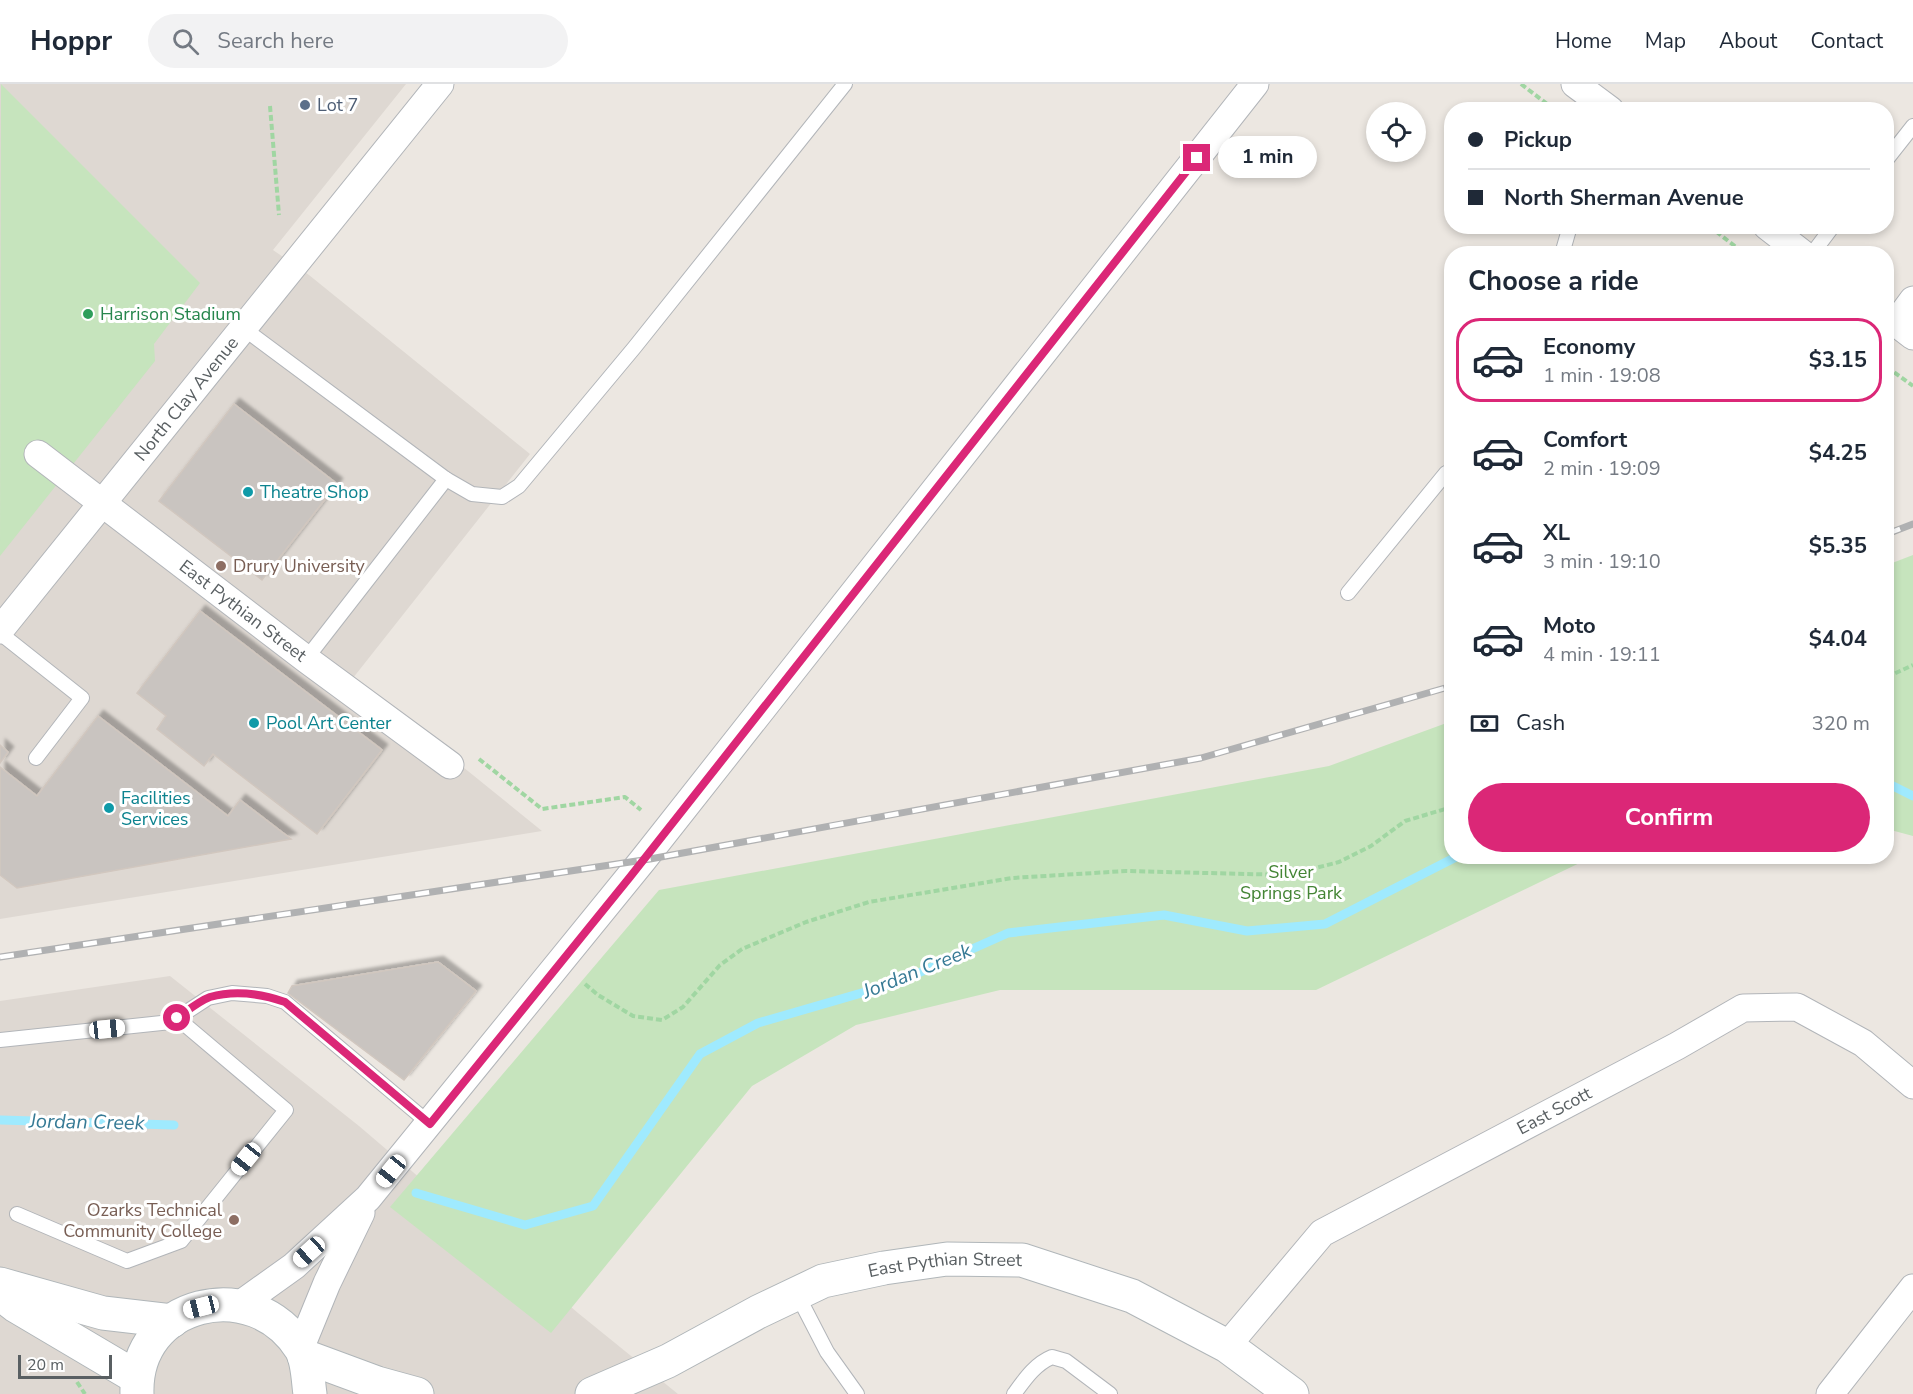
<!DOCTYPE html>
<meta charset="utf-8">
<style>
body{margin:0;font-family:"Nunito Sans",sans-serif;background:#f2f2f3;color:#1f2937;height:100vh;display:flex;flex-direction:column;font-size:22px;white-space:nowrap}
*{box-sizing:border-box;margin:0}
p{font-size:20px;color:#747a83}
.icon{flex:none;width:33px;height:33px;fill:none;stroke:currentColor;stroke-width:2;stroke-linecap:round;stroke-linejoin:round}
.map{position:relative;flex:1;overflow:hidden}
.side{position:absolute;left:1444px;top:162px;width:450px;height:618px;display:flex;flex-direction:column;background:#fff;border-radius:24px;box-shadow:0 3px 9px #0003}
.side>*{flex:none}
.banner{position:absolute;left:1444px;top:18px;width:450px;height:132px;border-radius:24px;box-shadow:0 3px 9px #0003;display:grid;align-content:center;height:132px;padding:0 24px;background:#fff}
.controls{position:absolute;left:1366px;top:18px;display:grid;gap:12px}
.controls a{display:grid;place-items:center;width:60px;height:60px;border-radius:50%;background:#fff;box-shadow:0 3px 9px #0003;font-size:30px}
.scale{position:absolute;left:18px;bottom:15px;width:94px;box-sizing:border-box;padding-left:6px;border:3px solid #595f62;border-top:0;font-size:16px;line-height:21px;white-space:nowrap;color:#595f62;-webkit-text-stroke:4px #fff;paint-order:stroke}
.end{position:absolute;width:27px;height:27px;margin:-14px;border:8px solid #db2777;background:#fff;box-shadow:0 0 0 3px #fff}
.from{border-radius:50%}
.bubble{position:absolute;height:42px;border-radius:21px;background:#fff;box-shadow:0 3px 9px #0003;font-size:20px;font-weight:700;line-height:42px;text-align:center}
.car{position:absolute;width:18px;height:36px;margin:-18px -9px;border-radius:8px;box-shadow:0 0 4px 2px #0007;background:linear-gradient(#fff 24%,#345 0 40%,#fff 0 76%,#345 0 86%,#fff 0)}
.banner b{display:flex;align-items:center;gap:21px;height:57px;font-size:22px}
.banner b+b{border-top:2px solid #e0e1e3}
.banner i{width:15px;height:15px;background:#1f2937}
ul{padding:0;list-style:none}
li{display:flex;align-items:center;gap:18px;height:84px;margin:0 12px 9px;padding:0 12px;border:3px solid transparent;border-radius:24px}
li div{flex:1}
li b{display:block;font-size:22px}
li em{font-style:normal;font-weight:700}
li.selected{border-color:#db2777}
li>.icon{width:54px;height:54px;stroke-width:1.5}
h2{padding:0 24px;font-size:27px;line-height:72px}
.pay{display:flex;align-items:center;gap:15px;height:66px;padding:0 24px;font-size:22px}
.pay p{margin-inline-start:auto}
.action{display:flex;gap:12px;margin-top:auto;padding:12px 24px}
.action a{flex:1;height:69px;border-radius:36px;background:#db2777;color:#fff;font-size:24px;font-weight:700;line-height:69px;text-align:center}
header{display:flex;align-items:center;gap:36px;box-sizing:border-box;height:84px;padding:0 30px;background:#fff;border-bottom:2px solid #e0e1e3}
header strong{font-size:28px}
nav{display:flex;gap:33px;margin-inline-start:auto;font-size:21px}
.search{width:420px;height:54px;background:#f2f2f3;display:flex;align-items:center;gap:15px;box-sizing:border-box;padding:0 21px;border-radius:33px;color:#747a83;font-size:22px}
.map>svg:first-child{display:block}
.education{fill:#ded8d2}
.green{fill:#c6e4bd}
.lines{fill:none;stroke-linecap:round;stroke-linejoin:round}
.stream{stroke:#9feafe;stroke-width:9}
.building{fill:#c9c4c0;stroke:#d1c7bf;stroke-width:1.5;filter:url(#shadow)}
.lane-casing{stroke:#b2b5b9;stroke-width:16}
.street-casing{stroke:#b2b5b9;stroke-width:29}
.secondary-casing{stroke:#b0b6b9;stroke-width:35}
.path{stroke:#a0d6a2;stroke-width:4;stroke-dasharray:6 3;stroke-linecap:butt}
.lane{stroke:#fff;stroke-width:14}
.street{stroke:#fff;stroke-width:27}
.secondary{stroke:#fff;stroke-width:33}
.rail-casing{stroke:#b0b1b2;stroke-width:7}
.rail{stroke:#fff;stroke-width:4.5;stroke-dasharray:14;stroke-linecap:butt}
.route{stroke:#db2777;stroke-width:8}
.service-dot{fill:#5c6f8a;stroke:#fff;stroke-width:2}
.leisure-dot{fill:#2e9e5b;stroke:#fff;stroke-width:2}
.culture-dot{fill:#0f9aa8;stroke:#fff;stroke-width:2}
.education-dot{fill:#8d6e63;stroke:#fff;stroke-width:2}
.labels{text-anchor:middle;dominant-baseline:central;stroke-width:6;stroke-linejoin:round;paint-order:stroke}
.service-label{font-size:18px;fill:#4e5e75;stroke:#fff;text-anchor:start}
.leisure-label{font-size:18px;fill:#27864d;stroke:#fff;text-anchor:start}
.street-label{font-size:18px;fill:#595f62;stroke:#fff}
.culture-label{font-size:18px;fill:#0d838f;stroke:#fff;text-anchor:start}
.education-label{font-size:18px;fill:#785e54;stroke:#fff;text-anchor:start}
.park-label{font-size:18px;fill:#448535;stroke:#fff}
.water-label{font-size:20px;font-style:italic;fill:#367a95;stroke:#fff}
</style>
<header>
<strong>Hoppr</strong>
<div class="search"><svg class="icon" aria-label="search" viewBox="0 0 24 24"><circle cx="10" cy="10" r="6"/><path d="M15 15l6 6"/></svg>Search here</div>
<nav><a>Home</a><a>Map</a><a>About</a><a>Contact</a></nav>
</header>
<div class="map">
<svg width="1913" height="1310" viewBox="0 0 1913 1310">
<defs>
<filter id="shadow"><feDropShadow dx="5.5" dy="-5.5" stdDeviation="1.5" flood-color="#0004"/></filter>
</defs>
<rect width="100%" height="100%" fill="#ece7e1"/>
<g class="education">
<path d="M 0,0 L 406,0 L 273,166 L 309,191 L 530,370 L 353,594 L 542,747 L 0,835 Z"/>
<path d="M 170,892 L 359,1042 L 578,1229 L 678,1310 L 0,1310 L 0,917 Z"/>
</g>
<g class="green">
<path d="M 1,0 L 200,199 L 154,260 L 155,277 L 0,472 Z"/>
<path d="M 1913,471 L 1913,752 L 1887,745 L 1887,481 Z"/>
<path d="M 1452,637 L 1452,772 L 1592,773 L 1316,906 L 1000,906 L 856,941 L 752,1002 L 551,1249 L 390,1123 L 659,806 L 1329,682 Z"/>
</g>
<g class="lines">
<g class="stream">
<path d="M 1887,699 L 1913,712"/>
<path d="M 0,1036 L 174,1041"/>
<path d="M 416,1109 L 525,1141 L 593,1122 L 700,970 L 758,939 L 896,899 L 1008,849 L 1164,831 L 1247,847 L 1325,840 L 1458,772"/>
</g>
</g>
<g class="building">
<path d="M 234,320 L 337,400 L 262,496 L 159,417 Z"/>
<path d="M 200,527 L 382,666 L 317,750 L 213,670 L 204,682 L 157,645 L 166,632 L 137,609 Z"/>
<path d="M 98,632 L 228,732 L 240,716 L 291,755 L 17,804 L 0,791 L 0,683 L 37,712 Z"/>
<path d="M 0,661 L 8,668 L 0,679 Z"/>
<path d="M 438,878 L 476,907 L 404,996 L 288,909 L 292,902 Z"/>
</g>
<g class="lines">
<defs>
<g id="lane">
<path d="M 1887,75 L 1913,42"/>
<path d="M 1562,170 L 1570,142"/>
<path d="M 1812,170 L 1833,142"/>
<path d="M 243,244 L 446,395 L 472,410 L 502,413 L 519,402 L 634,264 L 845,0"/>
<path d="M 1348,509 L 1446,389 L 1452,387"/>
<path d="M 0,549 L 82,614 L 36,674"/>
<path d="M 306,575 L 446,395"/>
<path d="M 0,956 L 171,938 L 208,914 L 232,909 L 267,912 L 285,918 L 430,1040"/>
<path d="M 17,1130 L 127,1177 L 181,1157 L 286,1026 L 177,934"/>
<path d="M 797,1210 L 827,1268 L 857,1310"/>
<path d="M 1014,1310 C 1025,1295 1035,1280 1052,1273 L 1066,1277 L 1110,1310"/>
</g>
<g id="street">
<path d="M 1575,0 L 1610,26"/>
<path d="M 1767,142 L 1803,170"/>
<path d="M 1887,232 L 1913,252"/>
<path d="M 1896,239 L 1913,216"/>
<path id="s1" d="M 38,370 L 306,575 L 450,681"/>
<path id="s2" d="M 0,546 L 440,0"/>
<path d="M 238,1222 L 294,1182 L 368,1114 L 643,776 L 1255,0"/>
<path id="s3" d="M 1227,1262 L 1322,1149 L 1677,962 L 1743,924 L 1797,923 L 1863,959 L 1913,1001"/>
<path d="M 300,1265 L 327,1199 L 361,1129"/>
<path d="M 1830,1310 L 1913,1204"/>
</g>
<g id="secondary">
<path d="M 0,1200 L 103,1229 L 172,1237"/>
<path d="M 2,1211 L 16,1222 L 136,1293"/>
<path d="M 304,1272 L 377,1299 L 417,1310"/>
<path d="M 137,1310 C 134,1217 253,1188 301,1265 C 308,1277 308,1297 310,1310"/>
<path id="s4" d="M 592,1310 L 668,1277 L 758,1228 L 823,1197 L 884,1184 L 947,1175 L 1022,1176 L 1132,1212 L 1227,1262 L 1292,1310"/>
</g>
</defs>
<use href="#lane" class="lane-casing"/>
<use href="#street" class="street-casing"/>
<use href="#secondary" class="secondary-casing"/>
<g class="path">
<path d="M 1521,0 L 1555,26"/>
<path d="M 270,22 L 279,131"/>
<path d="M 1709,142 L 1745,170"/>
<path d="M 1887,283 L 1913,302"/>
<path d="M 1887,593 L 1913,581"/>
<path d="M 479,675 L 542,725 L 625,713 L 641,726"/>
<path d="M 585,900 L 598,911 L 633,932 L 662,936 L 683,923 L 720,881 L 742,865 L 806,838 L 869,818 L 1012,794 L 1126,787 L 1288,791 L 1339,778 L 1371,762 L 1405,737 L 1452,723"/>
<path d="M 77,1298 L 85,1310"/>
</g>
<use href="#lane" class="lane"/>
<use href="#street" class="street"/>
<use href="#secondary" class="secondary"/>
<defs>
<g id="rail">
<path d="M 1887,450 L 1913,440"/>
<path d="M 0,873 L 650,775 L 1201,674 L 1452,602"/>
</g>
</defs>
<use href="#rail" class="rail-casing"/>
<use href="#rail" class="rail"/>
</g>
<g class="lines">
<path class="route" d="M 177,934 C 187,927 199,917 210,913 C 234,906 262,910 285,918 L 430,1040 L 630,793 L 1197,74"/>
</g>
<circle class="service-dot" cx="305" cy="21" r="6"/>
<circle class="leisure-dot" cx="88" cy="230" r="6"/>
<g class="culture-dot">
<circle cx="248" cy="408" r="6"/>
<circle cx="254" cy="639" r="6"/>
<circle cx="109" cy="724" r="6"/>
</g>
<g class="education-dot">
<circle cx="221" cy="482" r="6"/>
<circle cx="234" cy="1136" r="6"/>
</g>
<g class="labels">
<g class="service-label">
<text x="317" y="21">Lot 7</text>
</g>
<g class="leisure-label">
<text x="100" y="230">Harrison Stadium</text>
</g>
<g class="street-label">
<text stroke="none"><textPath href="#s2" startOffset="297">North Clay Avenue</textPath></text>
<text stroke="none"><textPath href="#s1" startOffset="258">East Pythian Street</textPath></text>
<text stroke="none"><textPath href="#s3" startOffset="410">East Scott</textPath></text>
<text stroke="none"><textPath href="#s4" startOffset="381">East Pythian Street</textPath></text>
</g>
<g class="culture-label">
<text x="260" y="408">Theatre Shop</text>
<text x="266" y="639">Pool Art Center</text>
<text x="121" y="714">Facilities<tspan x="121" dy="21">Services</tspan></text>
</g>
<g class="education-label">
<text x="233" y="482">Drury University</text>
<text x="222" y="1126" text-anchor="end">Ozarks Technical<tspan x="222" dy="21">Community College</tspan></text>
</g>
<g class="park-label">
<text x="1291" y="788">Silver<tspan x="1291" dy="21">Springs Park</tspan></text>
</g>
<g class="water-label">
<text transform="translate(917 887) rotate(-22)">Jordan Creek</text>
<text transform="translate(87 1038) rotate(1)">Jordan Creek</text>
</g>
</g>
</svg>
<div class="controls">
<a><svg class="icon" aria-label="locate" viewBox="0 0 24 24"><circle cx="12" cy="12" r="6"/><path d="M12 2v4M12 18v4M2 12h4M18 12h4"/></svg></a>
</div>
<div class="scale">20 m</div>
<i class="end from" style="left:177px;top:934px"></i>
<i class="end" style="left:1197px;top:74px"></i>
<div class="bubble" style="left:1218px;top:52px;width:99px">1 min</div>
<i class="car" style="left:107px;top:945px;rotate:84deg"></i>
<i class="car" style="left:246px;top:1075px;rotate:219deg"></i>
<i class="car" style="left:391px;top:1087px;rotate:219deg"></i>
<i class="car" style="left:309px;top:1168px;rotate:228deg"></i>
<i class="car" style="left:201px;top:1223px;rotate:256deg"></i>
<div class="banner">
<b><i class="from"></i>Pickup</b>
<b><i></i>North Sherman Avenue</b>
</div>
<section class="side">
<h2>Choose a ride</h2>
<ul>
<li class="selected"><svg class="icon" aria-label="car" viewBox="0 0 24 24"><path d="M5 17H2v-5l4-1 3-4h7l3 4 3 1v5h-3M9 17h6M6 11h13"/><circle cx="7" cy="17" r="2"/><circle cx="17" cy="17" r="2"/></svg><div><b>Economy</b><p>1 min · 19:08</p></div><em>$3.15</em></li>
<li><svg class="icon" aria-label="car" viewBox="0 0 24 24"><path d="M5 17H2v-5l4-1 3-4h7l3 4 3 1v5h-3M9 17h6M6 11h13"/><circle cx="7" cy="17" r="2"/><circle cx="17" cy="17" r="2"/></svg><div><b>Comfort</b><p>2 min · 19:09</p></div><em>$4.25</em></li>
<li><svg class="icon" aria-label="car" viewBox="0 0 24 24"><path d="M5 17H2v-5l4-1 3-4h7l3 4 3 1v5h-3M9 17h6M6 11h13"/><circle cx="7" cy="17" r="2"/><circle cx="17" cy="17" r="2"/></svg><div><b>XL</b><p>3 min · 19:10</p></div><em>$5.35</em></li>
<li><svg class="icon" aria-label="car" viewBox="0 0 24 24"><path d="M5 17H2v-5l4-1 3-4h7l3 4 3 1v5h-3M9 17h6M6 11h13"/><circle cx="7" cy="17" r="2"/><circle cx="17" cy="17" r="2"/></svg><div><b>Moto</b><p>4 min · 19:11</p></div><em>$4.04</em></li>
</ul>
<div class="pay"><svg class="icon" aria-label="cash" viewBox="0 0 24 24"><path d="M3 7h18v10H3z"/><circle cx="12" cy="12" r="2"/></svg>Cash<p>320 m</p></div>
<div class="action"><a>Confirm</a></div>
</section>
</div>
